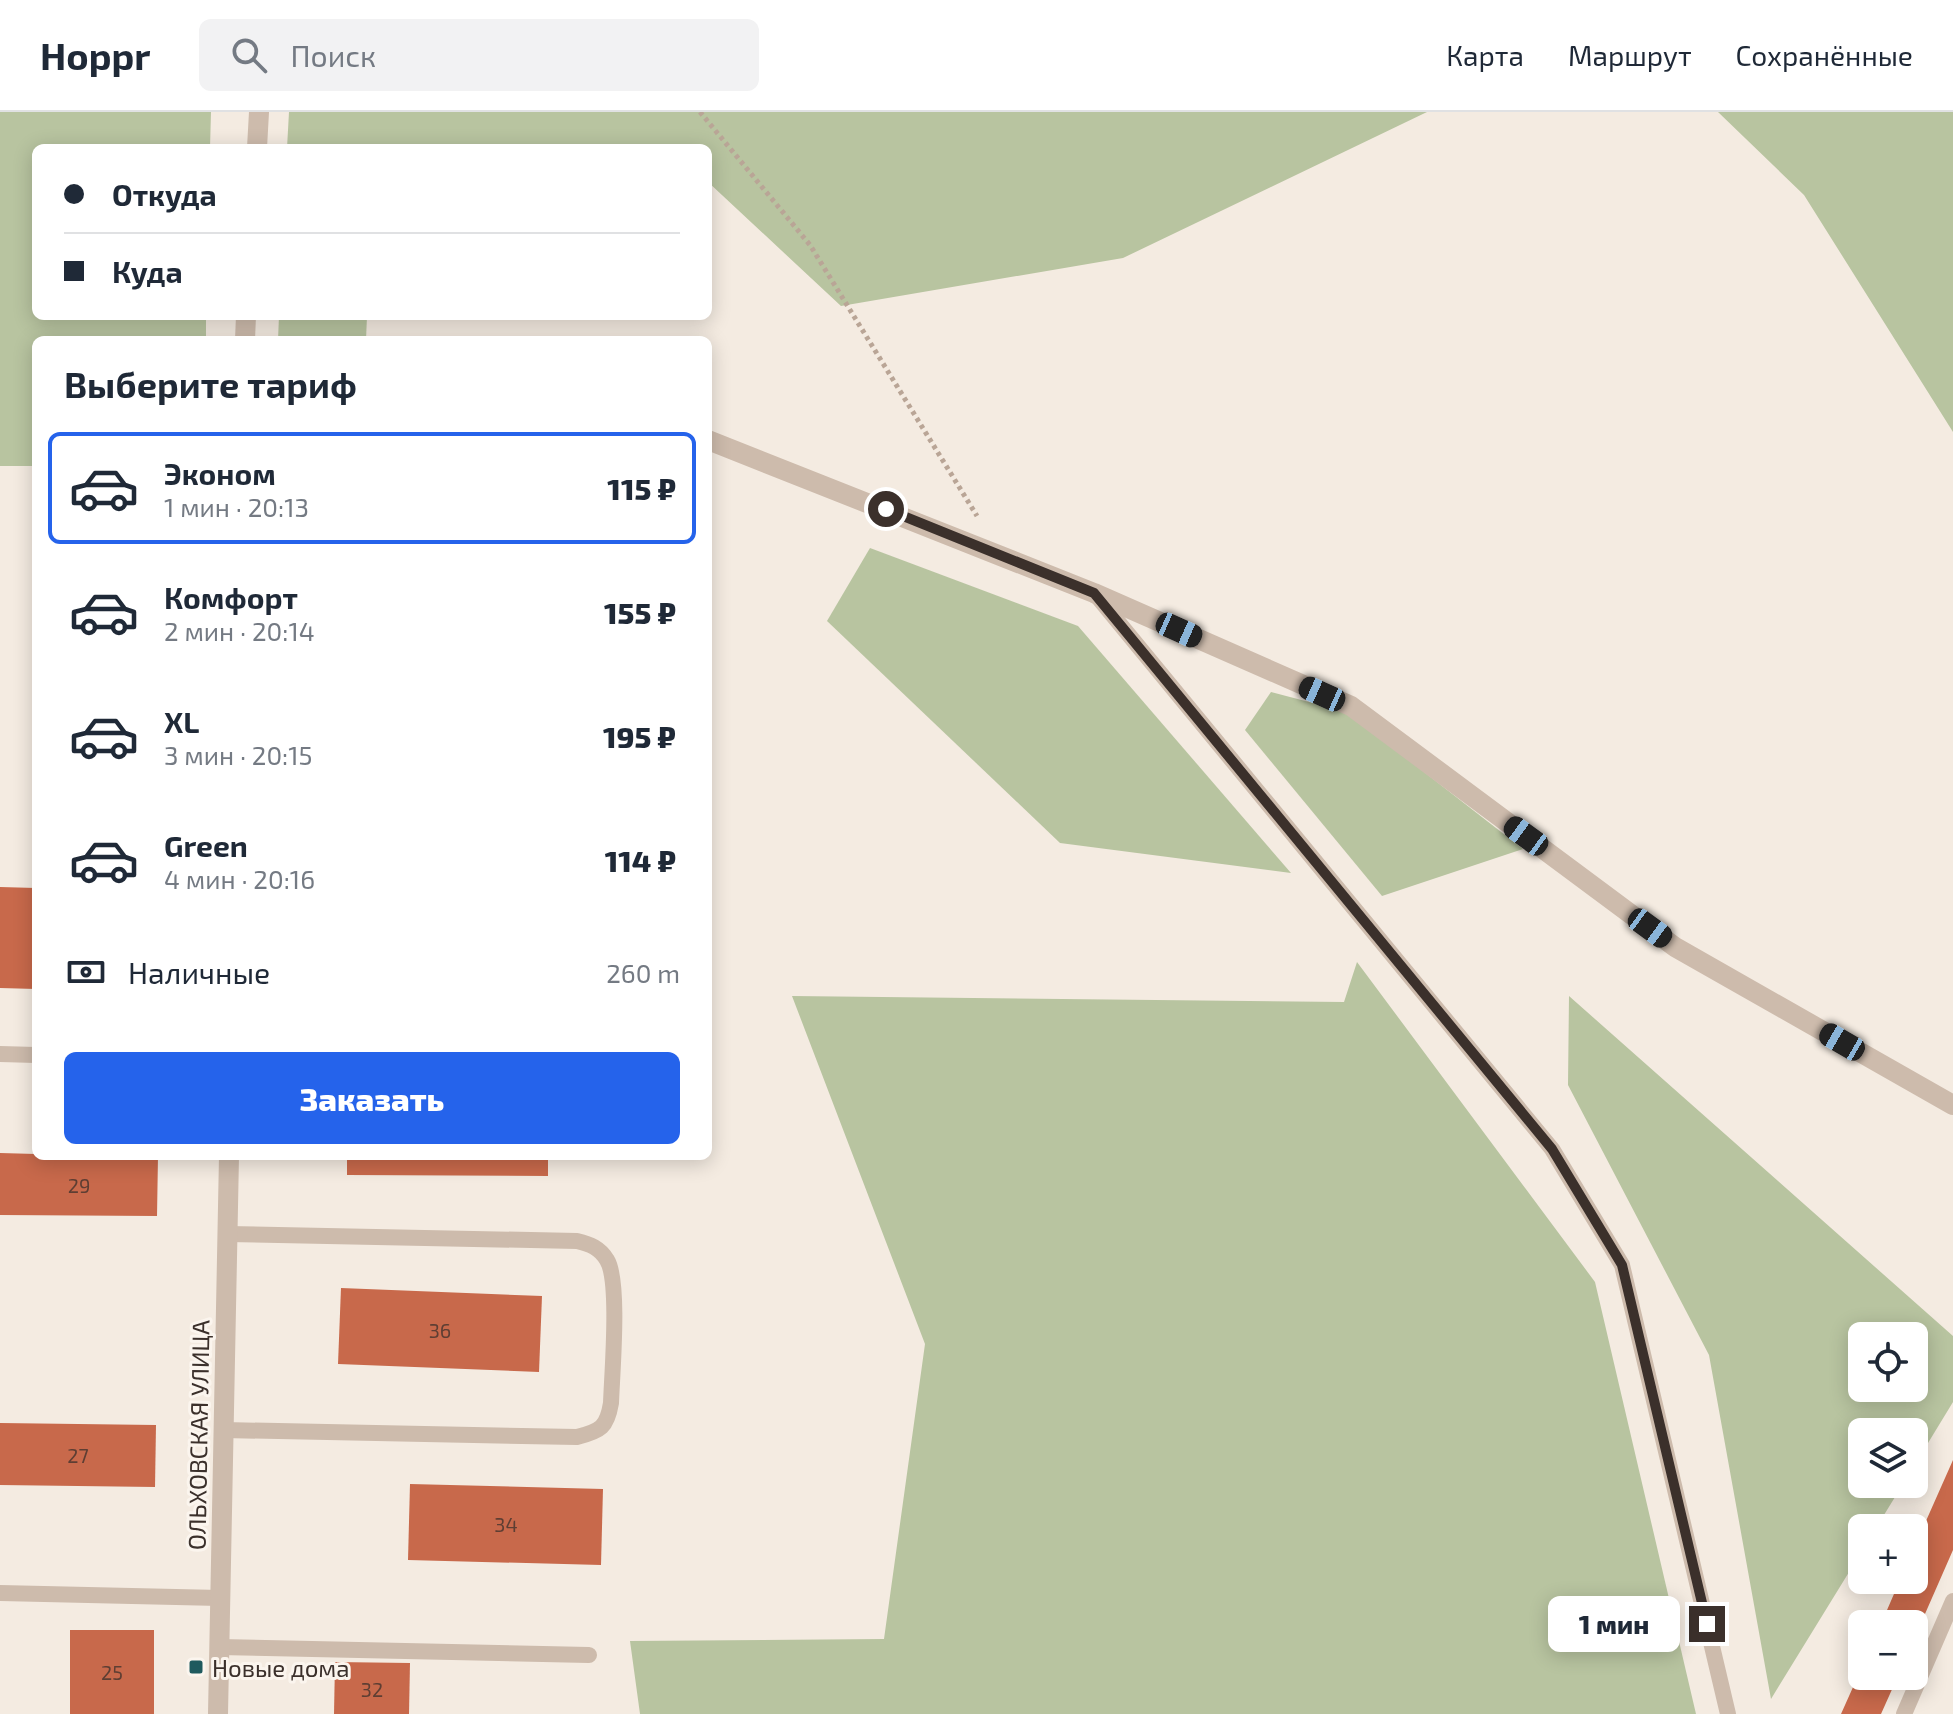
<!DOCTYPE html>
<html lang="ru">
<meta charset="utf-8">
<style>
body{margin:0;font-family:"Exo 2",sans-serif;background:#f2f2f3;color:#1f2937;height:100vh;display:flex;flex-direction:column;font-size:30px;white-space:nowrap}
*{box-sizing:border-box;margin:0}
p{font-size:26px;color:#747a83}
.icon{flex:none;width:44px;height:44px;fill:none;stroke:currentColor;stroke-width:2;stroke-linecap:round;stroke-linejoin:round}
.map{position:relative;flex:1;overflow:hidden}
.side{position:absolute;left:32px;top:224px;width:680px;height:824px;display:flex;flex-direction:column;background:#fff;border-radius:12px;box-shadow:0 4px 20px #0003}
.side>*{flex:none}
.banner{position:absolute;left:32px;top:32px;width:680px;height:176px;border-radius:12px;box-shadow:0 4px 20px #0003;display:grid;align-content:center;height:176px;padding:0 32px;background:#fff}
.tools{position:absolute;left:1848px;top:1210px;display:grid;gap:16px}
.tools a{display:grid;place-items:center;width:80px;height:80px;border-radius:12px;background:#fff;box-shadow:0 4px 20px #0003;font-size:40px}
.end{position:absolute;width:36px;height:36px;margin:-18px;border:10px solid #3b302b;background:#fff;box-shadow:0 0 0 4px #fff}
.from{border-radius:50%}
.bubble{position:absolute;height:56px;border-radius:12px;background:#fff;box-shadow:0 4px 20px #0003;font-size:26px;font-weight:800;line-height:56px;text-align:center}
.car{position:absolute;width:24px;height:48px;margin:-24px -12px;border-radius:10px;box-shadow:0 0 6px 2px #0007;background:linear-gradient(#222 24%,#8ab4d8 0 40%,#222 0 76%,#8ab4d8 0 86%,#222 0)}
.banner b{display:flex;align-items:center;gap:28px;height:76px;font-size:30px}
.banner b+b{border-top:2px solid #e0e1e3}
.banner i{width:20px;height:20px;background:#1f2937}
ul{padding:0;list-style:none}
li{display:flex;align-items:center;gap:24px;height:112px;margin:0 16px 12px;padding:0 16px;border:4px solid transparent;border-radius:12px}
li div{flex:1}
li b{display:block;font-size:30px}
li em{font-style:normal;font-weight:800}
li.active{border-color:#2563eb}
li>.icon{width:72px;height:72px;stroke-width:1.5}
h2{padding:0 32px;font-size:36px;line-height:96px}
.pay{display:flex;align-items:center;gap:20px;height:88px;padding:0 32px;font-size:30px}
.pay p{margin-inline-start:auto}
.cta{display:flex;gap:16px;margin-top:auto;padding:16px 32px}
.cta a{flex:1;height:92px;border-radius:12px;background:#2563eb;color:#fff;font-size:32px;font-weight:800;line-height:92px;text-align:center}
header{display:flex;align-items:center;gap:48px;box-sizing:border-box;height:112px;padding:0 40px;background:#fff;border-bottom:2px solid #e0e1e3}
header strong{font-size:38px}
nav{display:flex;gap:44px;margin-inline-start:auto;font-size:28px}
.search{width:560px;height:72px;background:#f2f2f3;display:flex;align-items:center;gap:20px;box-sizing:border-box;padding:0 28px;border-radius:12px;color:#747a83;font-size:30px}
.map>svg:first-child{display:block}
.green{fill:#b8c4a0;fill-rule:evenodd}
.building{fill:#c8694b}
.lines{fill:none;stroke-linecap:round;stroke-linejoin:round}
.path{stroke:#b9a596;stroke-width:5;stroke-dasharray:4 4;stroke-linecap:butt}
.service{stroke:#cdbbac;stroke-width:16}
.minor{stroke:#cdbbac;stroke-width:20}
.route{stroke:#3b302b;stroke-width:10}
.poi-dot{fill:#1f5a5e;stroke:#fbf5ee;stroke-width:3}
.labels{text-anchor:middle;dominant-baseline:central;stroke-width:6;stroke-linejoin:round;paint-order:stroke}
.number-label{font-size:20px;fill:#5e3e33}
.street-label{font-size:24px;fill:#3b302b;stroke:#fbf5ee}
.poi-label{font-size:24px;fill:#3b302b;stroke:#fbf5ee;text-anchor:start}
</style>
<header>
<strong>Hoppr</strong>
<div class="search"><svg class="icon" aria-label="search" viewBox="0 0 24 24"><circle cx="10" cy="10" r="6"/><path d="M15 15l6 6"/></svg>Поиск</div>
<nav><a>Карта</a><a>Маршрут</a><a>Сохранённые</a></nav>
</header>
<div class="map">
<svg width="1953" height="1602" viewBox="0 0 1953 1602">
<rect width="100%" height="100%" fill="#f4ebe1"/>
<g class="green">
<path d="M 0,0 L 211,0 L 210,36 L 36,36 L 36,204 L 206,204 L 206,228 L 36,228 L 36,354 L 0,354 Z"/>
<path d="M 289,0 L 1427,0 L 1123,146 L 841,194 L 708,70 L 708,36 L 287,36 Z"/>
<path d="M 1718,0 L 1953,0 L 1953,320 L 1804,83 Z"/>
<path d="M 279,204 L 367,204 L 366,228 L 278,228 Z"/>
<path d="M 870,436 L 1078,514 L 1291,761 L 1060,731 L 827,509 Z"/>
<path d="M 1271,580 L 1347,600 L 1523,737 L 1382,784 L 1245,618 Z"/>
<path d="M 1357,850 L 1595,1170 L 1696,1602 L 640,1602 L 630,1529 L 884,1527 L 925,1232 L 792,884 L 1344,890 Z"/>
<path d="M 1569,884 L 1953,1224 L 1953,1290 L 1914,1354 L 1914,1320 L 1862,1320 L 1862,1372 L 1903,1372 L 1876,1416 L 1862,1416 L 1862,1439 L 1771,1587 L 1709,1243 L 1568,973 ZM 1914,1224 L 1914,1276 L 1862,1276 L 1862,1224 Z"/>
</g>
<g class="building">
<path d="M 0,775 L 36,776 L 36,877 L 0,876 Z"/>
<path d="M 0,1041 L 36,1042 L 36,1044 L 158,1044 L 157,1104 L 0,1103 Z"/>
<path d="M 347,1044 L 548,1044 L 548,1064 L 347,1063 Z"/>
<path d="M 341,1176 L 542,1184 L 539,1260 L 338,1252 Z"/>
<path d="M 0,1311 L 156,1313 L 155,1375 L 0,1373 Z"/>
<path d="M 1953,1348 L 1953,1438 L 1914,1527 L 1914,1512 L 1881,1512 L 1900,1468 L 1914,1468 L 1914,1436 Z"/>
<path d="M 410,1372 L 603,1377 L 601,1453 L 408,1448 Z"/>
<rect x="70" y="1518" width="84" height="84"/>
<path d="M 335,1550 L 410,1551 L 409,1602 L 334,1602 Z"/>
<path d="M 1862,1555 L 1862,1564 L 1898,1564 L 1881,1602 L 1841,1602 Z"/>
</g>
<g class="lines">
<path class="path" d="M 700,0 L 810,133 L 977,404"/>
<g class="service">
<path d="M 1096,483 L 1552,1037 L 1622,1153 L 1728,1602"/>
<path d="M 0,942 L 36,943"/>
<path d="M 224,1318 L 577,1325 C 601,1319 607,1315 611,1291 C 612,1261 620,1169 607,1148 C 600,1136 590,1132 577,1129 L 227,1122"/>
<path d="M 0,1481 L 220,1486"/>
<path d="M 219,1535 L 589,1543"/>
<path d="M 1904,1602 L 1953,1489"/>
</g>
<g class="minor">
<path d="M 257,36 L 259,0"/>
<path d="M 245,228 L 246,204"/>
<path d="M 708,328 L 1094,481 L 1351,594 L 1675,835 L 1953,993"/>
<path d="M 218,1602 L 229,1044"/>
</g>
</g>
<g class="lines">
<path class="route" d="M 886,397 L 1094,481 L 1552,1037 L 1622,1153 L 1707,1512"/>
</g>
<rect class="poi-dot" x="188" y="1547" width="16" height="16" rx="4"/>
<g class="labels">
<g class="number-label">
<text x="79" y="1073">29</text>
<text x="440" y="1218">36</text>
<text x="78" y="1343">27</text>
<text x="506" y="1412">34</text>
<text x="112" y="1560">25</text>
<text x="372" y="1577">32</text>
</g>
<g class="street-label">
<text transform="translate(198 1323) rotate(-89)">ОЛЬХОВСКАЯ УЛИЦА</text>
</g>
<g class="poi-label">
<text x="212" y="1555">Новые дома</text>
</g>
</g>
</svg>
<div class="tools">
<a><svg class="icon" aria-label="locate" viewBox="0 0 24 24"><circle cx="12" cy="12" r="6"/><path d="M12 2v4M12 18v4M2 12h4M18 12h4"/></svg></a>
<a><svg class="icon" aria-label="layers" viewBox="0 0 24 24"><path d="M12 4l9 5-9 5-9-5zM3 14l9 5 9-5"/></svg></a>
<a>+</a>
<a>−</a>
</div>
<i class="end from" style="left:886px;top:397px"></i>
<i class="end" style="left:1707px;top:1512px"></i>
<div class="bubble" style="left:1548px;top:1484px;width:132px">1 мин</div>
<i class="car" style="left:1179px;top:518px;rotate:114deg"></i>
<i class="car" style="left:1322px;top:582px;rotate:294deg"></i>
<i class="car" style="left:1526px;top:724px;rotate:306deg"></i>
<i class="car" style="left:1650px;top:816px;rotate:126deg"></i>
<i class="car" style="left:1842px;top:930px;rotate:300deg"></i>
<div class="banner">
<b><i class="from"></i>Откуда</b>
<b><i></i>Куда</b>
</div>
<section class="side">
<h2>Выберите тариф</h2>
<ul>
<li class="active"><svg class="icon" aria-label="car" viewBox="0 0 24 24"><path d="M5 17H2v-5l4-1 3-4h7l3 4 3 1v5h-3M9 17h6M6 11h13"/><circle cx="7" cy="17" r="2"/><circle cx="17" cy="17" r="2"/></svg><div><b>Эконом</b><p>1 мин · 20:13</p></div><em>115 ₽</em></li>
<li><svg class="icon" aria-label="car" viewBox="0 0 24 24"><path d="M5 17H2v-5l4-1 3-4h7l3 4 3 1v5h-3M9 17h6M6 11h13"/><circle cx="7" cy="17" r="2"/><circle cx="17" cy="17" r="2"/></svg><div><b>Комфорт</b><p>2 мин · 20:14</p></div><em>155 ₽</em></li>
<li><svg class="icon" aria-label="car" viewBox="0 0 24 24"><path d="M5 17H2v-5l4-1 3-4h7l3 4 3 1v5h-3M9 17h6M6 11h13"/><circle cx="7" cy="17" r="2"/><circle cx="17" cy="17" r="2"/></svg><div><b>XL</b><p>3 мин · 20:15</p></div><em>195 ₽</em></li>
<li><svg class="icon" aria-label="car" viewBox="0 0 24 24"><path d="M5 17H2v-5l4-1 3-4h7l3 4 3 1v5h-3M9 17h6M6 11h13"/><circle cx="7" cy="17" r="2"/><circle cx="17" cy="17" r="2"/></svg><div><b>Green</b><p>4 мин · 20:16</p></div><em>114 ₽</em></li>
</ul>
<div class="pay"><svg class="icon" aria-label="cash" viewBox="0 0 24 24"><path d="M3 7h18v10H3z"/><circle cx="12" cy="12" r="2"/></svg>Наличные<p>260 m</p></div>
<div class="cta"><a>Заказать</a></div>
</section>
</div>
